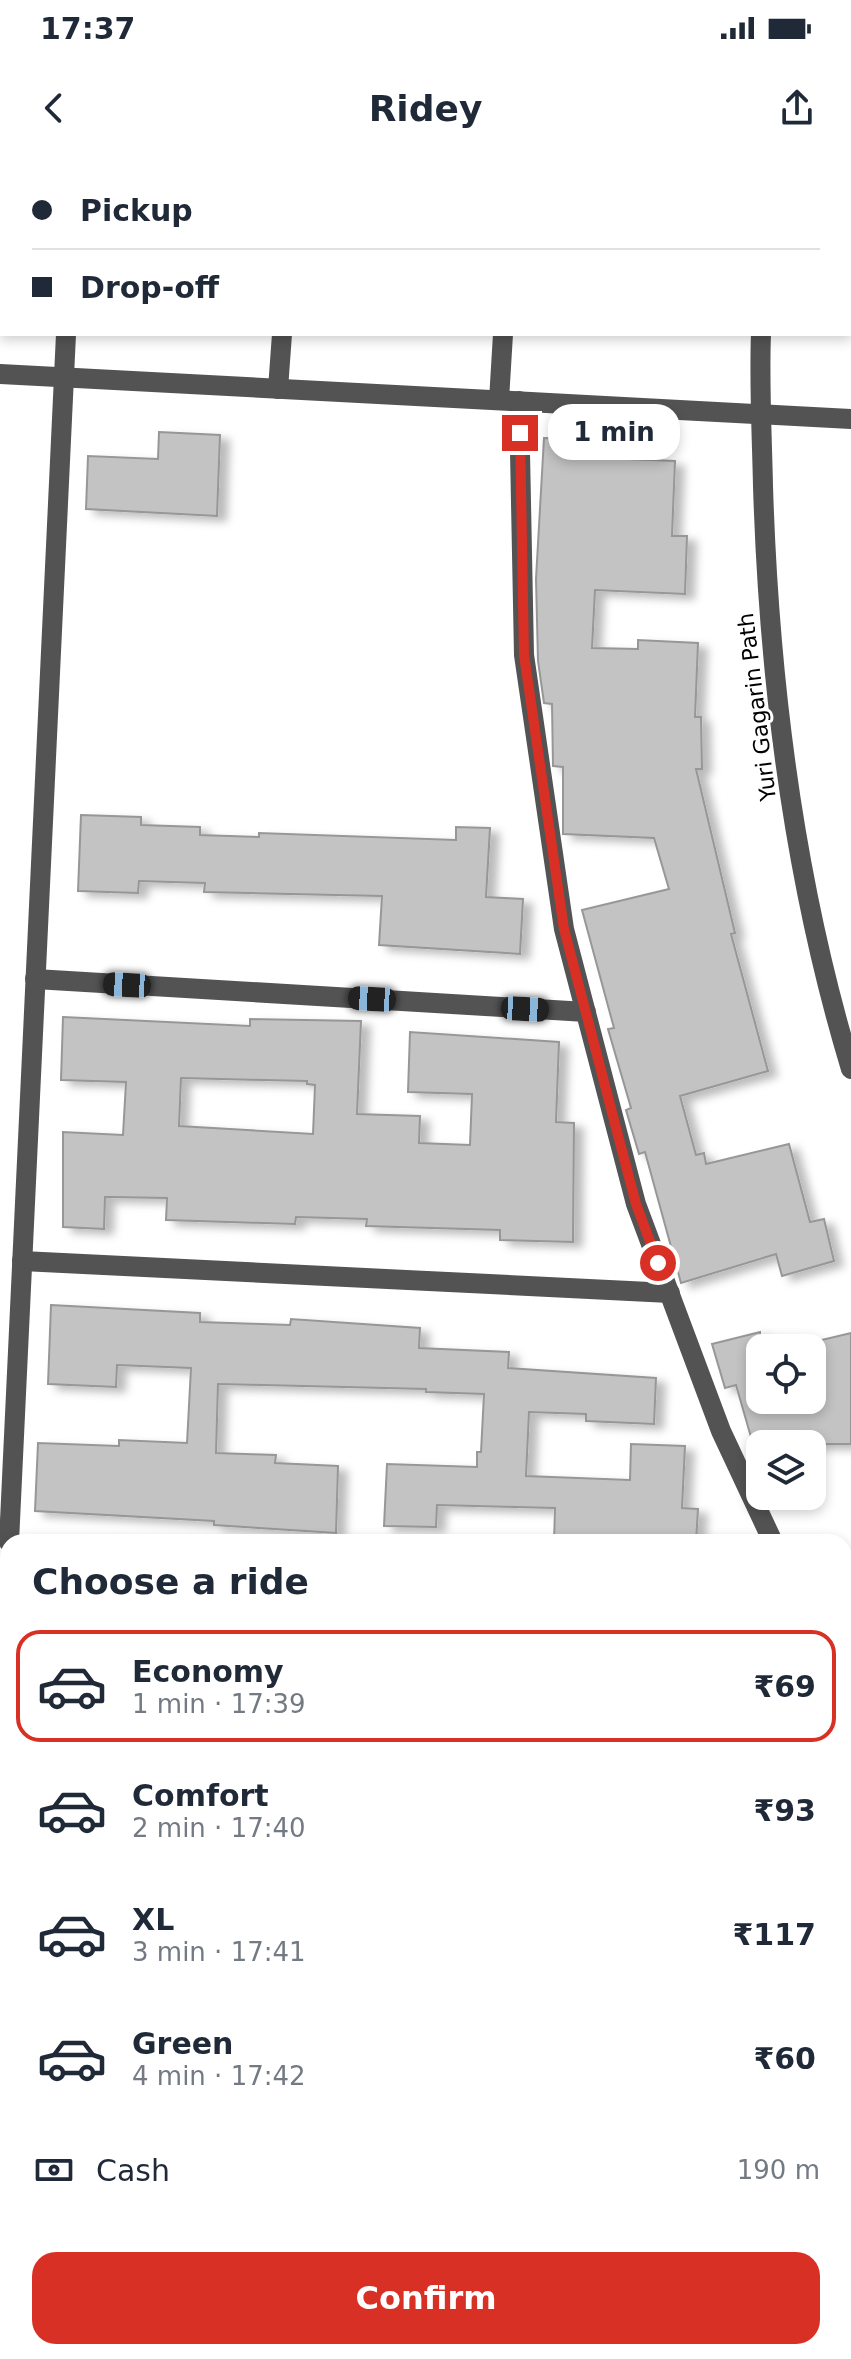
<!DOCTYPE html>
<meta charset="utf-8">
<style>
body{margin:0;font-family:"DejaVu Sans",sans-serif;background:#f6f6f7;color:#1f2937;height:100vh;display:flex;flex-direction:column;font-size:30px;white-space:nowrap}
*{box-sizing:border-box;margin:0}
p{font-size:26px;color:#747a83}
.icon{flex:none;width:44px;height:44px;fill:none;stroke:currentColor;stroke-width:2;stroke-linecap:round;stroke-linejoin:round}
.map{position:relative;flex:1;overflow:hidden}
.side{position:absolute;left:0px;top:1374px;width:852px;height:826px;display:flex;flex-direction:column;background:#fff;border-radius:24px 24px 0 0;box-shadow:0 4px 12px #0003}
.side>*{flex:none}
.banner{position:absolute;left:0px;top:0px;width:852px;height:176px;box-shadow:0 4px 12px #0003;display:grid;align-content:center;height:176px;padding:0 32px;background:#fff}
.tools{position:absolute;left:746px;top:1174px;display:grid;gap:16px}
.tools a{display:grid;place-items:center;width:80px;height:80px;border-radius:16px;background:#fff;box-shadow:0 4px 12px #0003;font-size:40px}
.end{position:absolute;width:36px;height:36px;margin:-18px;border:10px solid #d93025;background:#fff;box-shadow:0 0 0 4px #fff}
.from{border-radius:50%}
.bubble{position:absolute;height:56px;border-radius:24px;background:#fff;box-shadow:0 4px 12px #0003;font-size:26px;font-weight:800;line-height:56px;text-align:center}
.car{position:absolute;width:24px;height:48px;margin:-24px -12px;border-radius:10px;box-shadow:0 0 6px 2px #0007;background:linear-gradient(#222 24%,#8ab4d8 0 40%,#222 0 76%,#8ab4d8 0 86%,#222 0)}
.banner b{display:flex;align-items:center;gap:28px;height:76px;font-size:30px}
.banner b+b{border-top:2px solid #e0e1e3}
.banner i{width:20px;height:20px;background:#1f2937}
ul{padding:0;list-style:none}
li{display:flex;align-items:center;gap:24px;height:112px;margin:0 16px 12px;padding:0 16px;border:4px solid transparent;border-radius:24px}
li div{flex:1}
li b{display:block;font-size:30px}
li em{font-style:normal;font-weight:800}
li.on{border-color:#d93025}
li>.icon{width:72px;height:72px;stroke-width:1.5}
h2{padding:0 32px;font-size:36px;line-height:96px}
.pay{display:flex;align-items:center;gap:20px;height:88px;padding:0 32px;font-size:30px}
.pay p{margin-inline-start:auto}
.action{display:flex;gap:16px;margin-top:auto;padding:16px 32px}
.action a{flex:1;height:92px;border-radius:24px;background:#d93025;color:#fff;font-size:32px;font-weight:800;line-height:92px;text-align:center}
.status{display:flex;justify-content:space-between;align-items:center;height:56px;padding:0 40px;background:#fff;direction:ltr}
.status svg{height:22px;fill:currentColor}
header{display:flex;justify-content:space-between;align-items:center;height:104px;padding:0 32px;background:#fff;font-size:36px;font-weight:800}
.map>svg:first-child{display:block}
.building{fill:#c3c3c3;stroke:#979797;stroke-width:2;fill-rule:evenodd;filter:url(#shadow)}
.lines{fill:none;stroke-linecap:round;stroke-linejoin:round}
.minor{stroke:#535353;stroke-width:20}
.route{stroke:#d93025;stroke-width:10}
.labels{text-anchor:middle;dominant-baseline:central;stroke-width:6;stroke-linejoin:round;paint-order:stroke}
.street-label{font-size:22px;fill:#000;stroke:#fff}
</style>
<div class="status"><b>17:37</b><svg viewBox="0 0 49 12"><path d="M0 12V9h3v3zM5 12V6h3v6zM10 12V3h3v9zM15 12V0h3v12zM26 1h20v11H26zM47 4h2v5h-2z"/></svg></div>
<header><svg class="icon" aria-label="back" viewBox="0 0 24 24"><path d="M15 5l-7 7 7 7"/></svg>Ridey<svg class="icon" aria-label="share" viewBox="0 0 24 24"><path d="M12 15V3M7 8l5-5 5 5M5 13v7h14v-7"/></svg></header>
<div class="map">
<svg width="851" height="2199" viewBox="0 0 851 2199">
<defs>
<filter id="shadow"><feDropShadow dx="9" dy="5" stdDeviation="4" flood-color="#0004"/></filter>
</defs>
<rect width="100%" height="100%" fill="#fff"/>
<g class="building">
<path d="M 159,272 L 220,275 L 217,356 L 86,349 L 88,296 L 158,299 Z"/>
<path d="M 544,278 L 604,280 L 603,298 L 675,301 L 672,376 L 687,376 L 685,434 L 595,430 L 592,488 L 638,489 L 638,480 L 698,483 L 695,557 L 701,557 L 702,609 L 696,609 L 735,773 L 731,774 L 768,911 L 680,936 L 696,995 L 704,993 L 706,1004 L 789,984 L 810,1062 L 824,1059 L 834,1101 L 782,1116 L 776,1094 L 681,1123 L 645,992 L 639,994 L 626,950 L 631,948 L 608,869 L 614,868 L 582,750 L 669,729 L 654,678 L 563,674 L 563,607 L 553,606 L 552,544 L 544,543 L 538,501 L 536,419 Z"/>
<path d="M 81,655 L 141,657 L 141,665 L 200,667 L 200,675 L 259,677 L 259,673 L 456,680 L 456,667 L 490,668 L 486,737 L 523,739 L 520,794 L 379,785 L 382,736 L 204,732 L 205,723 L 139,721 L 138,733 L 78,731 Z"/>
<path d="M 63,857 L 250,866 L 250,859 L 361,861 L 357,954 L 420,956 L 419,983 L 470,985 L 472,934 L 408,932 L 410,872 L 559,882 L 556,962 L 574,963 L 573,1082 L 500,1080 L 500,1070 L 366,1066 L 367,1059 L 296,1057 L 295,1064 L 166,1060 L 167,1038 L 109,1037 L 105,1037 L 104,1069 L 63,1067 L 63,972 L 123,975 L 126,922 L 61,920 ZM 181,918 L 307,921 L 307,924 L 315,925 L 313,974 L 179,966 Z"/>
<path d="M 51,1145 L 200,1153 L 200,1162 L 290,1165 L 291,1159 L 420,1168 L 419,1188 L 509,1192 L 508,1208 L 656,1218 L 654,1264 L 586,1261 L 586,1254 L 529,1252 L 526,1316 L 630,1320 L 631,1284 L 685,1286 L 682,1348 L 698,1349 L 696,1382 L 554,1382 L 555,1348 L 437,1345 L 436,1367 L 384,1366 L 387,1304 L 477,1307 L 477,1292 L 481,1292 L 484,1234 L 426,1232 L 426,1229 L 218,1224 L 216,1293 L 276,1295 L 275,1303 L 338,1306 L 336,1373 L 214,1365 L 214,1361 L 35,1351 L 38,1283 L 119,1286 L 119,1280 L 187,1283 L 191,1208 L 117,1205 L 116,1227 L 48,1224 Z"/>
<path d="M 760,1172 L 760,1252 L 824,1236 L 809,1183 L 851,1173 L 851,1284 L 753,1284 L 736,1225 L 725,1228 L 712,1184 Z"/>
</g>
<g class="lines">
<g class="minor">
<path d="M 73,2 L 74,0"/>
<path d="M 297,2 L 297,0"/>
<path d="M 513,2 L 513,0"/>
<path d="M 770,2 L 770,0"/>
<path d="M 761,174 C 759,225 762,276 763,326 C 769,522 794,721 851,909"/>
<path d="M 0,214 L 851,259"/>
<path d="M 278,229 L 282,174"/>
<path d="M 499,240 L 503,174"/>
<path d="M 519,241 L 524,495 L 564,769 L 636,1044 L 721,1271 L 773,1382"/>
<path d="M 35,819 L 586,852"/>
<path d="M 22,1101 L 670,1133"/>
<path d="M 9,1382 L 66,174"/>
<path d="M 844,1431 L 851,1427"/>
<path d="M 844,1528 L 851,1541"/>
<path d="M 0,1577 L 8,1408"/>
<path d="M 0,1652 L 8,1652"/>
<path d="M 0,1871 L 8,1872"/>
<path d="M 427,2199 L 427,2192"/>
<path d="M 697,2199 L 697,2192"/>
</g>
</g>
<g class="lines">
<path class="route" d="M 520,273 L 524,495 L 564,769 L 636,1044 L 658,1103"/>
</g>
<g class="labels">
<g class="street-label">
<text transform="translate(757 547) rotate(-97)">Yuri Gagarin Path</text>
</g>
</g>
</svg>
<div class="tools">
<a><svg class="icon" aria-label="locate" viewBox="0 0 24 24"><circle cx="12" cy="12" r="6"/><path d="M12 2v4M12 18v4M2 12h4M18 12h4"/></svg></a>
<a><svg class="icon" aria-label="layers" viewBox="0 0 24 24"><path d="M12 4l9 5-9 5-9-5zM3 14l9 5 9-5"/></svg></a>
</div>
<i class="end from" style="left:658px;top:1103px"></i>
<i class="end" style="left:520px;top:273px"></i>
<div class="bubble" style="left:548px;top:244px;width:132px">1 min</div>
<i class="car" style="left:127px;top:825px;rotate:273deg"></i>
<i class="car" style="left:372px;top:839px;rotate:273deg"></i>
<i class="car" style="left:525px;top:849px;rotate:93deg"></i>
<div class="banner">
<b><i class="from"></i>Pickup</b>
<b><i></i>Drop-off</b>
</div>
<section class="side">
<h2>Choose a ride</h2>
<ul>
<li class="on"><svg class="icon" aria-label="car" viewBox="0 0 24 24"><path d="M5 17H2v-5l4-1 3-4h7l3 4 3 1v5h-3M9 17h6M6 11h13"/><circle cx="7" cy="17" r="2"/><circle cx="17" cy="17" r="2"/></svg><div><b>Economy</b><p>1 min · 17:39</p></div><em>₹69</em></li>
<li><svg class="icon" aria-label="car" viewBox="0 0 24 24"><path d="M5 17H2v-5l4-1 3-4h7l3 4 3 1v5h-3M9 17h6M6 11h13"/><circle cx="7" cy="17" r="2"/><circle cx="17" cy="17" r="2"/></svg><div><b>Comfort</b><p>2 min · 17:40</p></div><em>₹93</em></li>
<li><svg class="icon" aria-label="car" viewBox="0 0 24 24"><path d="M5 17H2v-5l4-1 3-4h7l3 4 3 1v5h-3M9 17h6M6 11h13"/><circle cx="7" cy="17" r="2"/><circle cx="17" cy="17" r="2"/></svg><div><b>XL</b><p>3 min · 17:41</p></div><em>₹117</em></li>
<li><svg class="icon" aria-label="car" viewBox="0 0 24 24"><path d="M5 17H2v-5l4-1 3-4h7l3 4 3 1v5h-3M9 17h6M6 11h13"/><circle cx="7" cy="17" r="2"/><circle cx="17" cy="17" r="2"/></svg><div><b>Green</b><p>4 min · 17:42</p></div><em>₹60</em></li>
</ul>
<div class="pay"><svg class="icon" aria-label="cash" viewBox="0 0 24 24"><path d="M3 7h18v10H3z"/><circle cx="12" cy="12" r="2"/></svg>Cash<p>190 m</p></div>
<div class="action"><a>Confirm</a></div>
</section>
</div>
